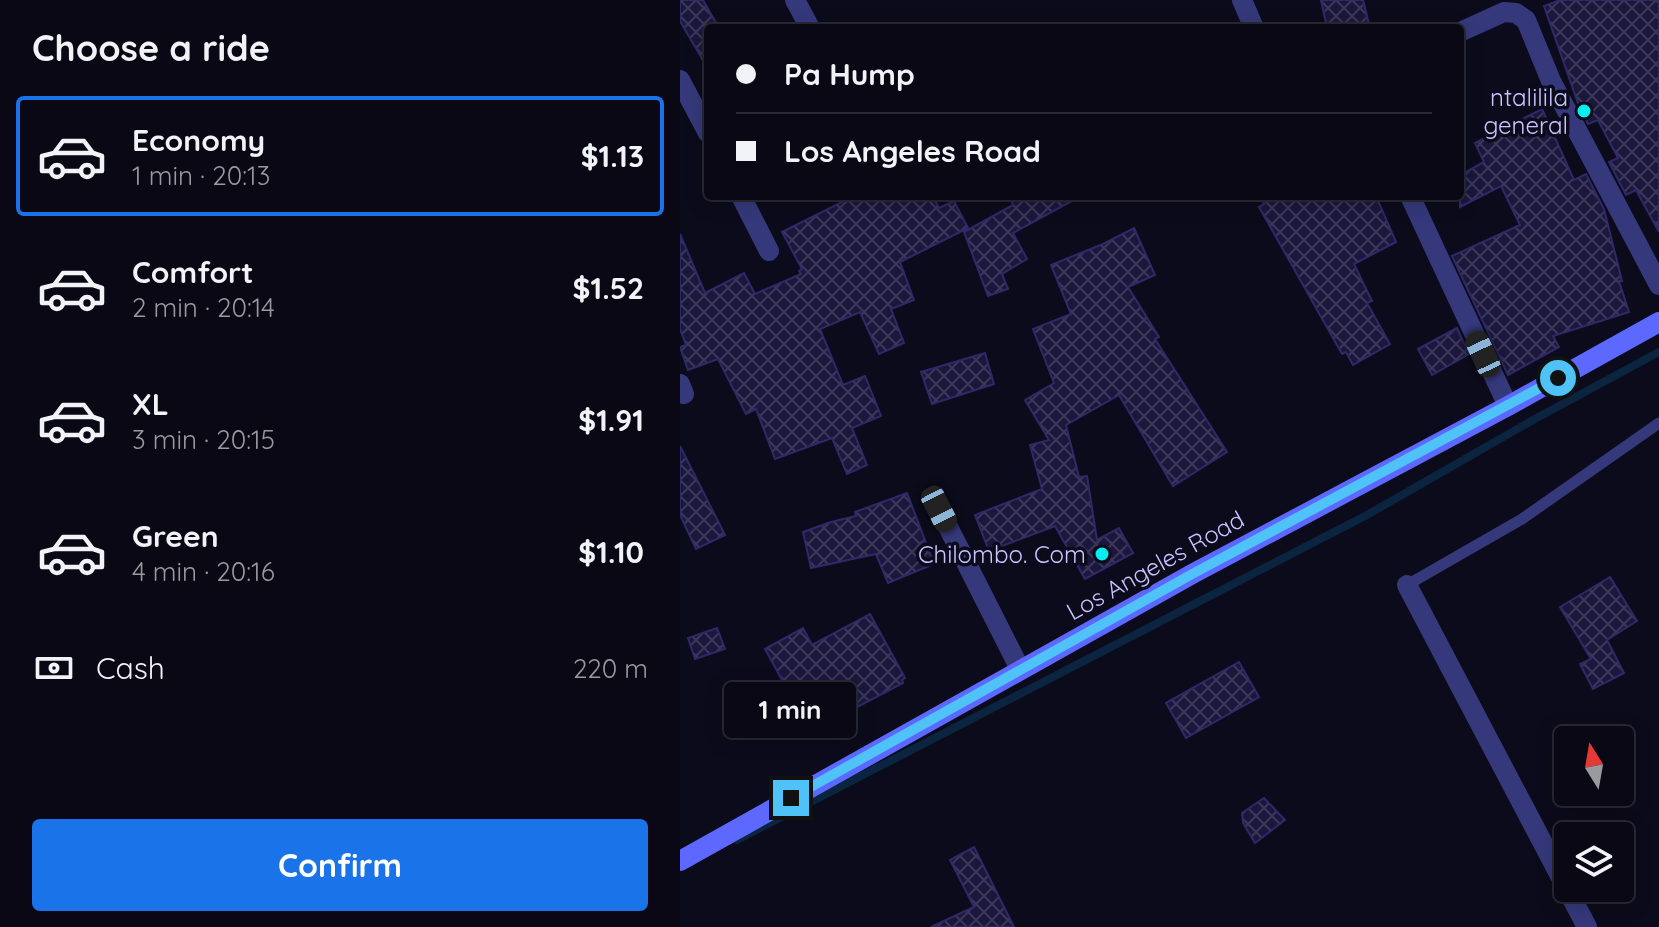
<!DOCTYPE html>
<meta charset="utf-8">
<style>
body{margin:0;font-family:Quicksand,sans-serif;background:#171622;color:#f1f3f6;height:100vh;display:flex;flex-direction:column;font-size:30px;white-space:nowrap}
*{box-sizing:border-box;margin:0}
p{font-size:26px;color:#999aa0}
.icon{flex:none;width:44px;height:44px;fill:none;stroke:currentColor;stroke-width:2;stroke-linecap:round;stroke-linejoin:round}
.map{position:relative;flex:1;overflow:hidden}
.sheet{display:flex;flex-direction:column;background:#090814;width:680px}
.sheet>*{flex:none}
.hud{position:absolute;left:24px;top:24px;width:760px;height:176px;border-radius:8px;box-shadow:0 4px 20px #0003,0 0 0 2px #292934;display:grid;align-content:center;height:176px;padding:0 32px;background:#090814}
.needle{width:52px;rotate:349deg}
.tools{position:absolute;left:874px;top:726px;display:grid;gap:16px}
.tools a{display:grid;place-items:center;width:80px;height:80px;border-radius:8px;background:#090814;box-shadow:0 4px 20px #0003,0 0 0 2px #292934;font-size:40px}
.end{position:absolute;width:36px;height:36px;margin:-18px;border:10px solid #4fc3f7;background:#111;box-shadow:0 0 0 4px #111}
.from{border-radius:50%}
.bubble{position:absolute;height:56px;border-radius:8px;background:#090814;box-shadow:0 4px 20px #0003,0 0 0 2px #292934;font-size:26px;font-weight:800;line-height:56px;text-align:center}
.car{position:absolute;width:24px;height:48px;margin:-24px -12px;border-radius:10px;box-shadow:0 0 6px 2px #0007;background:linear-gradient(#222 24%,#8ab4d8 0 40%,#222 0 76%,#8ab4d8 0 86%,#222 0)}
.hud b{display:flex;align-items:center;gap:28px;height:76px;font-size:30px}
.hud b+b{border-top:2px solid #292934}
.hud i{width:20px;height:20px;background:#f1f3f6}
ul{padding:0;list-style:none}
li{display:flex;align-items:center;gap:24px;height:120px;margin:0 16px 12px;padding:0 16px;border:4px solid transparent;border-radius:8px}
li div{flex:1}
li b{display:block;font-size:30px}
li em{font-style:normal;font-weight:800}
li.selected{border-color:#1a73e8}
li>.icon{width:72px;height:72px;stroke-width:1.5}
h2{padding:0 32px;font-size:36px;line-height:96px}
.pay{display:flex;align-items:center;gap:20px;height:88px;padding:0 32px;font-size:30px}
.pay p{margin-inline-start:auto}
.button{display:flex;gap:16px;margin-top:auto;padding:16px 32px}
.button a{flex:1;height:92px;border-radius:8px;background:#1a73e8;color:#fff;font-size:32px;font-weight:800;line-height:92px;text-align:center}
main{display:flex;flex:1;min-height:0}
.map>svg:first-child{display:block}
.lines{fill:none;stroke-linecap:round;stroke-linejoin:round}
.stream{stroke:#0b243f;stroke-width:8}
.building{fill:url(#building-cross-hatch);stroke:#2f2969;stroke-width:2}
.service{stroke:#35397b;stroke-width:11}
.minor{stroke:#35397b;stroke-width:20}
.secondary{stroke:#5c68ff;stroke-width:20}
.route{stroke:#4fc3f7;stroke-width:10}
.poi-dot{fill:#00eff0;stroke:#0c0b1b;stroke-width:3}
.labels{text-anchor:middle;dominant-baseline:central;stroke-width:7;stroke-linejoin:round;paint-order:stroke}
.poi-label{font-size:24px;fill:#c6c5ff;stroke:#0c0b1b;text-anchor:end}
.street-label{font-size:24px;fill:#c6c5ff;stroke:#0c0b1b}
</style>
<main>
<section class="sheet">
<h2>Choose a ride</h2>
<ul>
<li class="selected"><svg class="icon" aria-label="car" viewBox="0 0 24 24"><path d="M5 17H2v-5l4-1 3-4h7l3 4 3 1v5h-3M9 17h6M6 11h13"/><circle cx="7" cy="17" r="2"/><circle cx="17" cy="17" r="2"/></svg><div><b>Economy</b><p>1 min · 20:13</p></div><em>$1.13</em></li>
<li><svg class="icon" aria-label="car" viewBox="0 0 24 24"><path d="M5 17H2v-5l4-1 3-4h7l3 4 3 1v5h-3M9 17h6M6 11h13"/><circle cx="7" cy="17" r="2"/><circle cx="17" cy="17" r="2"/></svg><div><b>Comfort</b><p>2 min · 20:14</p></div><em>$1.52</em></li>
<li><svg class="icon" aria-label="car" viewBox="0 0 24 24"><path d="M5 17H2v-5l4-1 3-4h7l3 4 3 1v5h-3M9 17h6M6 11h13"/><circle cx="7" cy="17" r="2"/><circle cx="17" cy="17" r="2"/></svg><div><b>XL</b><p>3 min · 20:15</p></div><em>$1.91</em></li>
<li><svg class="icon" aria-label="car" viewBox="0 0 24 24"><path d="M5 17H2v-5l4-1 3-4h7l3 4 3 1v5h-3M9 17h6M6 11h13"/><circle cx="7" cy="17" r="2"/><circle cx="17" cy="17" r="2"/></svg><div><b>Green</b><p>4 min · 20:16</p></div><em>$1.10</em></li>
</ul>
<div class="pay"><svg class="icon" aria-label="cash" viewBox="0 0 24 24"><path d="M3 7h18v10H3z"/><circle cx="12" cy="12" r="2"/></svg>Cash<p>220 m</p></div>
<div class="button"><a>Confirm</a></div>
</section>
<div class="map">
<svg width="979" height="927" viewBox="0 0 979 927">
<defs>
<pattern id="building-cross-hatch" width="8" height="8" patternUnits="userSpaceOnUse" patternTransform="scale(2)"><rect width="8" height="8" fill="#1b173c"/><path d="M0 0l8 8M0 8l8-8" fill="none" stroke="#3b3759"/></pattern>
</defs>
<rect width="100%" height="100%" fill="#0c0b1b"/>
<g class="lines">
<path class="stream" d="M 57,840 L 687,515 L 853,420 L 979,352"/>
</g>
<g class="building">
<path d="M 0,0 L 23,0 L 39,28 L 28,28 L 28,69 L 0,21 Z"/>
<path d="M 641,0 L 683,0 L 690,28 L 647,28 Z"/>
<path d="M 880,0 L 979,0 L 979,232 L 956,190 L 946,195 L 929,162 L 938,158 L 918,120 L 908,124 L 899,106 L 864,6 Z"/>
<path d="M 862,109 L 894,180 L 906,174 L 924,209 L 942,281 L 939,281 L 949,312 L 873,336 L 879,347 L 828,375 L 772,256 L 840,225 L 821,186 L 780,207 L 780,175 L 804,162 L 795,143 Z"/>
<path d="M 174,196 L 253,196 L 259,208 L 274,201 L 288,228 L 220,262 L 234,300 L 211,309 L 224,343 L 199,354 L 180,312 L 140,329 L 163,385 L 185,376 L 201,416 L 172,428 L 187,465 L 167,474 L 152,438 L 95,459 L 76,409 L 66,414 L 38,359 L 8,370 L 0,347 L 6,345 L 0,329 L 0,234 L 25,293 L 64,273 L 75,294 L 121,274 L 119,271 L 122,269 L 102,232 Z"/>
<path d="M 329,196 L 401,196 L 333,233 L 347,259 L 322,274 L 328,289 L 308,296 L 284,232 L 333,205 Z"/>
<path d="M 580,196 L 696,196 L 716,242 L 674,264 L 692,301 L 687,303 L 710,344 L 673,365 L 666,352 L 662,354 L 579,207 L 584,204 Z"/>
<path d="M 454,228 L 475,275 L 448,287 L 479,337 L 475,339 L 547,452 L 493,486 L 439,395 L 386,425 L 399,477 L 407,476 L 417,540 L 439,528 L 453,553 L 405,579 L 375,526 L 309,551 L 295,515 L 362,489 L 350,445 L 369,440 L 345,400 L 374,383 L 353,329 L 391,314 L 371,265 L 423,244 Z"/>
<path d="M 777,328 L 789,354 L 752,375 L 738,349 Z"/>
<path d="M 305,353 L 314,384 L 252,404 L 241,372 Z"/>
<path d="M 0,446 L 45,535 L 16,549 L 0,515 Z"/>
<path d="M 227,493 L 254,564 L 208,583 L 196,554 L 131,568 L 123,532 L 151,522 L 176,516 L 175,512 Z"/>
<path d="M 930,577 L 957,621 L 927,640 L 944,673 L 913,689 L 900,664 L 911,659 L 880,607 Z"/>
<path d="M 190,614 L 225,678 L 222,680 L 223,683 L 160,716 L 161,718 L 129,736 L 110,702 L 113,700 L 85,649 L 123,628 L 132,645 Z"/>
<path d="M 37,628 L 45,649 L 15,659 L 8,638 Z"/>
<path d="M 559,662 L 579,697 L 506,738 L 486,703 Z"/>
<path d="M 584,798 L 605,820 L 575,843 L 563,823 L 562,813 Z"/>
<path d="M 294,847 L 334,927 L 251,927 L 294,907 L 270,860 Z"/>
</g>
<g class="lines">
<path class="service" d="M 727,585 L 842,519 L 979,423"/>
<g class="minor">
<path d="M 115,0 L 130,28"/>
<path d="M 562,0 L 574,28"/>
<path d="M 780,32 L 824,12 L 836,13 L 846,20 L 871,81 L 979,285"/>
<path d="M 0,80 L 28,133"/>
<path d="M 61,196 L 89,251"/>
<path d="M 730,196 L 828,406"/>
<path d="M 0,384 L 4,394"/>
<path d="M 259,509 L 340,669"/>
<path d="M 727,585 L 907,927"/>
</g>
<path class="secondary" d="M 0,861 L 514,573 L 828,406 L 979,322"/>
</g>
<g class="lines">
<path class="route" d="M 111,798 L 514,573 L 878,378"/>
</g>
<g class="poi-dot">
<circle cx="904" cy="111" r="8"/>
<circle cx="422" cy="554" r="8"/>
</g>
<g class="labels">
<g class="poi-label">
<text x="888" y="97">ntalilila<tspan x="888" dy="28">general</tspan></text>
<text x="406" y="554">Chilombo. Com</text>
</g>
<g class="street-label">
<text transform="translate(475 565) rotate(-29)">Los Angeles Road</text>
</g>
</g>
</svg>
<div class="tools">
<a><svg class="needle" viewBox="-14 -14 28 28"><path d="M0-13l5 13h-10z" fill="#e53935"/><path d="M0 13l5-13h-10z" fill="#999aa0"/></svg></a>
<a><svg class="icon" aria-label="layers" viewBox="0 0 24 24"><path d="M12 4l9 5-9 5-9-5zM3 14l9 5 9-5"/></svg></a>
</div>
<i class="end from" style="left:878px;top:378px"></i>
<i class="end" style="left:111px;top:798px"></i>
<div class="bubble" style="left:44px;top:682px;width:132px">1 min</div>
<i class="car" style="left:803px;top:354px;rotate:335deg"></i>
<i class="car" style="left:259px;top:509px;rotate:153deg"></i>
<div class="hud">
<b><i class="from"></i>Pa Hump</b>
<b><i></i>Los Angeles Road</b>
</div>
</div>
</main>
